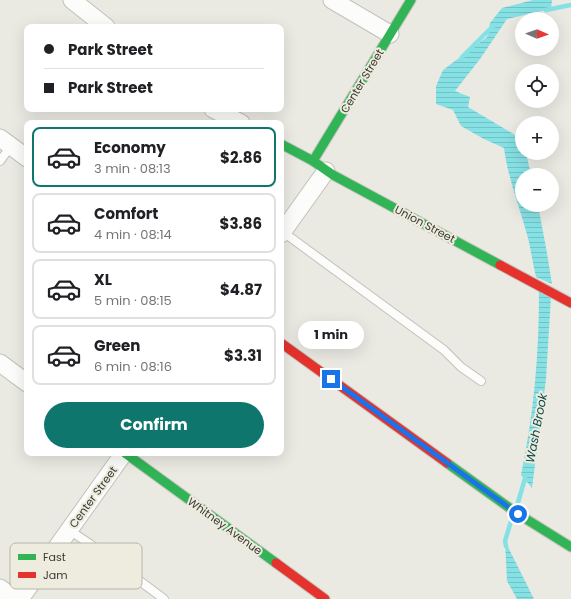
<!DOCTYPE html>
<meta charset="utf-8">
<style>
body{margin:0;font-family:Poppins,sans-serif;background:#f6f6f6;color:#202124;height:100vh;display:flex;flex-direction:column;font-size:15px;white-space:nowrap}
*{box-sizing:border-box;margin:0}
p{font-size:13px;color:#757577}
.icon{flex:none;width:22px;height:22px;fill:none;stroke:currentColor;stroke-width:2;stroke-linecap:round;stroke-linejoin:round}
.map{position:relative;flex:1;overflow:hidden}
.sheet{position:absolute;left:24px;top:120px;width:260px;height:336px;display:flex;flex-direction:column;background:#fff;border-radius:8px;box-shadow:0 4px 16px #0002}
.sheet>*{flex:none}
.guide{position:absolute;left:24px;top:24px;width:260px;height:88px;border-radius:8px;box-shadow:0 4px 16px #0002;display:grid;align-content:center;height:88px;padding:0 20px;background:#fff}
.needle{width:26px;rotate:92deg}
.buttons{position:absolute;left:515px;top:12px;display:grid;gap:8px}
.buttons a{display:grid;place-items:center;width:44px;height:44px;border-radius:50%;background:#fff;box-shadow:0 4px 16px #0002;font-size:20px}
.end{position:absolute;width:18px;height:18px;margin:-9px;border:5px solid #1a73e8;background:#fff;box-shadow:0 0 0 2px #fff}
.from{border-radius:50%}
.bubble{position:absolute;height:28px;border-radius:14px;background:#fff;box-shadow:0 4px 16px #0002;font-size:13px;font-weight:700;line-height:28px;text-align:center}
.guide b{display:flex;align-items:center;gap:14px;height:38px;font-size:15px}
.guide b+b{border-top:1px solid #e0e0e0}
.guide i{width:10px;height:10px;background:#202124}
ul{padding:7px 0 0;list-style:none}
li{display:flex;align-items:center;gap:12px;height:60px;margin:0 8px 6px;padding:0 12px;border:2px solid #e0e0e0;border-radius:8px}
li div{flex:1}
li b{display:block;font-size:15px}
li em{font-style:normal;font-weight:700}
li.selected{border-color:#0f766e}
li>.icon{width:36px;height:36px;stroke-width:1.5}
.cta{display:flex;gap:8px;margin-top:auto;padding:8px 20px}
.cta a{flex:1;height:46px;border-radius:24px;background:#0f766e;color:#fff;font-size:16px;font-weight:700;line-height:46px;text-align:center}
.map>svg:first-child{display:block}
.water{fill:url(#water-rules)}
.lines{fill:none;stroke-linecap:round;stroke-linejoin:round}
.stream{stroke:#86e1e5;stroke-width:4.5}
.lane-casing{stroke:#c2c1bc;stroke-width:10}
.street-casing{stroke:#c2c1bc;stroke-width:19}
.fast-casing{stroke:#c2c1bc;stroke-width:11}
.jam-casing{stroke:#c2c1bc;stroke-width:11}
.lane{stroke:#fcfcfb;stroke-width:8}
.street{stroke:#fcfcfb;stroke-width:17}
.fast{stroke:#30b455;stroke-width:9}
.jam{stroke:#e5322d;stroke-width:9}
.route{stroke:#1a73e8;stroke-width:5}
.labels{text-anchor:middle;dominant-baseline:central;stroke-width:4;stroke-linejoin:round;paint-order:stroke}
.street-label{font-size:11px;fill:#393933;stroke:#eeecde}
.water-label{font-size:12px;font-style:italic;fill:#0c484b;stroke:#eeecde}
.key{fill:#eeecde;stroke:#b8b6ab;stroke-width:1}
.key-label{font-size:11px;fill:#393933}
</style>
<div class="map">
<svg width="571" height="599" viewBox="0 0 571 599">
<defs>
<pattern id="water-rules" width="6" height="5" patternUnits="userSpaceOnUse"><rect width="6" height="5" fill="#86e1e5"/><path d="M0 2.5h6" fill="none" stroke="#74c2c5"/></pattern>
</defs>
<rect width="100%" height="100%" fill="#eae9e2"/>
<g class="water">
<path d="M 533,0 L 552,0 L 551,9 L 507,19 L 480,59 L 455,91 L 470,97 L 468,107 L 522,139 L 522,153 L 526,153 L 531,175 L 522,175 L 522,205 L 538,205 L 547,253 L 552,284 L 536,277 C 533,264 531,251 528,238 C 520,208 508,179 504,148 L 484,139 L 461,126 L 453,110 L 436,104 L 436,86 L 443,70 L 487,37 L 490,23 L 502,8 Z"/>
<path d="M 539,291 L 551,296 L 546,379 L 532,488 L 521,475 C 534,413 539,355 539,291 Z"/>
<path d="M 505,541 L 534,599 L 517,599 L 507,581 Z"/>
</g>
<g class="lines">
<g class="stream">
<path d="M 546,10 L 571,5"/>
<path d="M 462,57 L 489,30 L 493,28"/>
<path d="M 517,506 L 526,475"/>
<path d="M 506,546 L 505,541 L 512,518"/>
</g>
<defs>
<g id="lane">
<path d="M 0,161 L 11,146"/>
<path d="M 283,232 L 444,350 L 461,367 L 481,381"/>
<path d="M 69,530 L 90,544 L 164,599"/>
</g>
<g id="street">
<path d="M 72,0 L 106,27"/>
<path d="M 332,0 L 390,34"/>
<path d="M 213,109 L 241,123"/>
<path d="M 0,138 L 27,158"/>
<path d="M 281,234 L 326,171"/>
<path d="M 0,363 L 27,383"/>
<path d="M 0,588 L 15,599"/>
<path d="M 20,599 L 124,453"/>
</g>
<g id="fast">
<path d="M 281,144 L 313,161 L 333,175 L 500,265"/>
<path d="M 313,161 L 411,0"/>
<path d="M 125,453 L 276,563"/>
<path d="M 447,463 L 518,514 L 571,547"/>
</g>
<g id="jam">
<path d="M 500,265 L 571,303"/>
<path d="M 281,343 L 447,463"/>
<path d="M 276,563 L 325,599"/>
</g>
</defs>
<use href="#lane" class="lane-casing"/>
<use href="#street" class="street-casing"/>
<use href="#fast" class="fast-casing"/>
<use href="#jam" class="jam-casing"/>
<use href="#lane" class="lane"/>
<use href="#street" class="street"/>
<use href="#fast" class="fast"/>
<use href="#jam" class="jam"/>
</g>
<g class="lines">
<path class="route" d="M 331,379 L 518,514"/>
</g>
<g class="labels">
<g class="street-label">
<text transform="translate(362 81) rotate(-59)">Center Street</text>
<text transform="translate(425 224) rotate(28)">Union Street</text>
<text transform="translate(93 497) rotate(-54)">Center Street</text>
<text transform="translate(225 526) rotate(36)">Whitney Avenue</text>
</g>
<g class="water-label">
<text transform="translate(536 428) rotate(-79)">Wash Brook</text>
</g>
</g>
<rect x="10" y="543" width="132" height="46" rx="6" class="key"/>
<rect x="18" y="554" width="18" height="6" fill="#30b455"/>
<rect x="18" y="572" width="18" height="6" fill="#e5322d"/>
<g class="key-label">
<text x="43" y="561">Fast</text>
<text x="43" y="579">Jam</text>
</g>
</svg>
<div class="buttons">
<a><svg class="needle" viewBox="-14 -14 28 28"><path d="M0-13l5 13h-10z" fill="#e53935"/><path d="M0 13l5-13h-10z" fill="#757577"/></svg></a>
<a><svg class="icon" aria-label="locate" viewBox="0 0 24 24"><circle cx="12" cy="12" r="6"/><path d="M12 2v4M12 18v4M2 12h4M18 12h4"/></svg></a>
<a>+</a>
<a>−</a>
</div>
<i class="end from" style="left:518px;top:514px"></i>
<i class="end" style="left:331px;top:379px"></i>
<div class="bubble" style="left:298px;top:321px;width:66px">1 min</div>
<div class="guide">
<b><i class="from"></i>Park Street</b>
<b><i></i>Park Street</b>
</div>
<section class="sheet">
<ul>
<li class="selected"><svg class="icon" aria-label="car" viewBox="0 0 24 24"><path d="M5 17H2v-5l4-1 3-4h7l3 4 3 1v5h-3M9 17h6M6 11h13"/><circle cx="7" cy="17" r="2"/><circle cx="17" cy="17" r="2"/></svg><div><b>Economy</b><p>3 min · 08:13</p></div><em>$2.86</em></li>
<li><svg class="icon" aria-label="car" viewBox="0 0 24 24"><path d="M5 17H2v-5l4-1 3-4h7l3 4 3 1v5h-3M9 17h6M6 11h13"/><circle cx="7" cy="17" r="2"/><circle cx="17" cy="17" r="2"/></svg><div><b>Comfort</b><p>4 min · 08:14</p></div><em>$3.86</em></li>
<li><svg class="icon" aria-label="car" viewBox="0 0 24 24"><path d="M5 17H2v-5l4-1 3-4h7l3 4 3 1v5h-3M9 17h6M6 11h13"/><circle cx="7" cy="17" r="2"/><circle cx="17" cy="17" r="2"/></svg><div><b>XL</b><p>5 min · 08:15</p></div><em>$4.87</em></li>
<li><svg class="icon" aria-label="car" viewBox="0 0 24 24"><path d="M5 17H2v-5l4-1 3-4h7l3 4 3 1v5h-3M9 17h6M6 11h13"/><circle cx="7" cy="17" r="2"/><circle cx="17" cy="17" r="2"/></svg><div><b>Green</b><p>6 min · 08:16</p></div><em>$3.31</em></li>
</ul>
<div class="cta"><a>Confirm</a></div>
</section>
</div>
